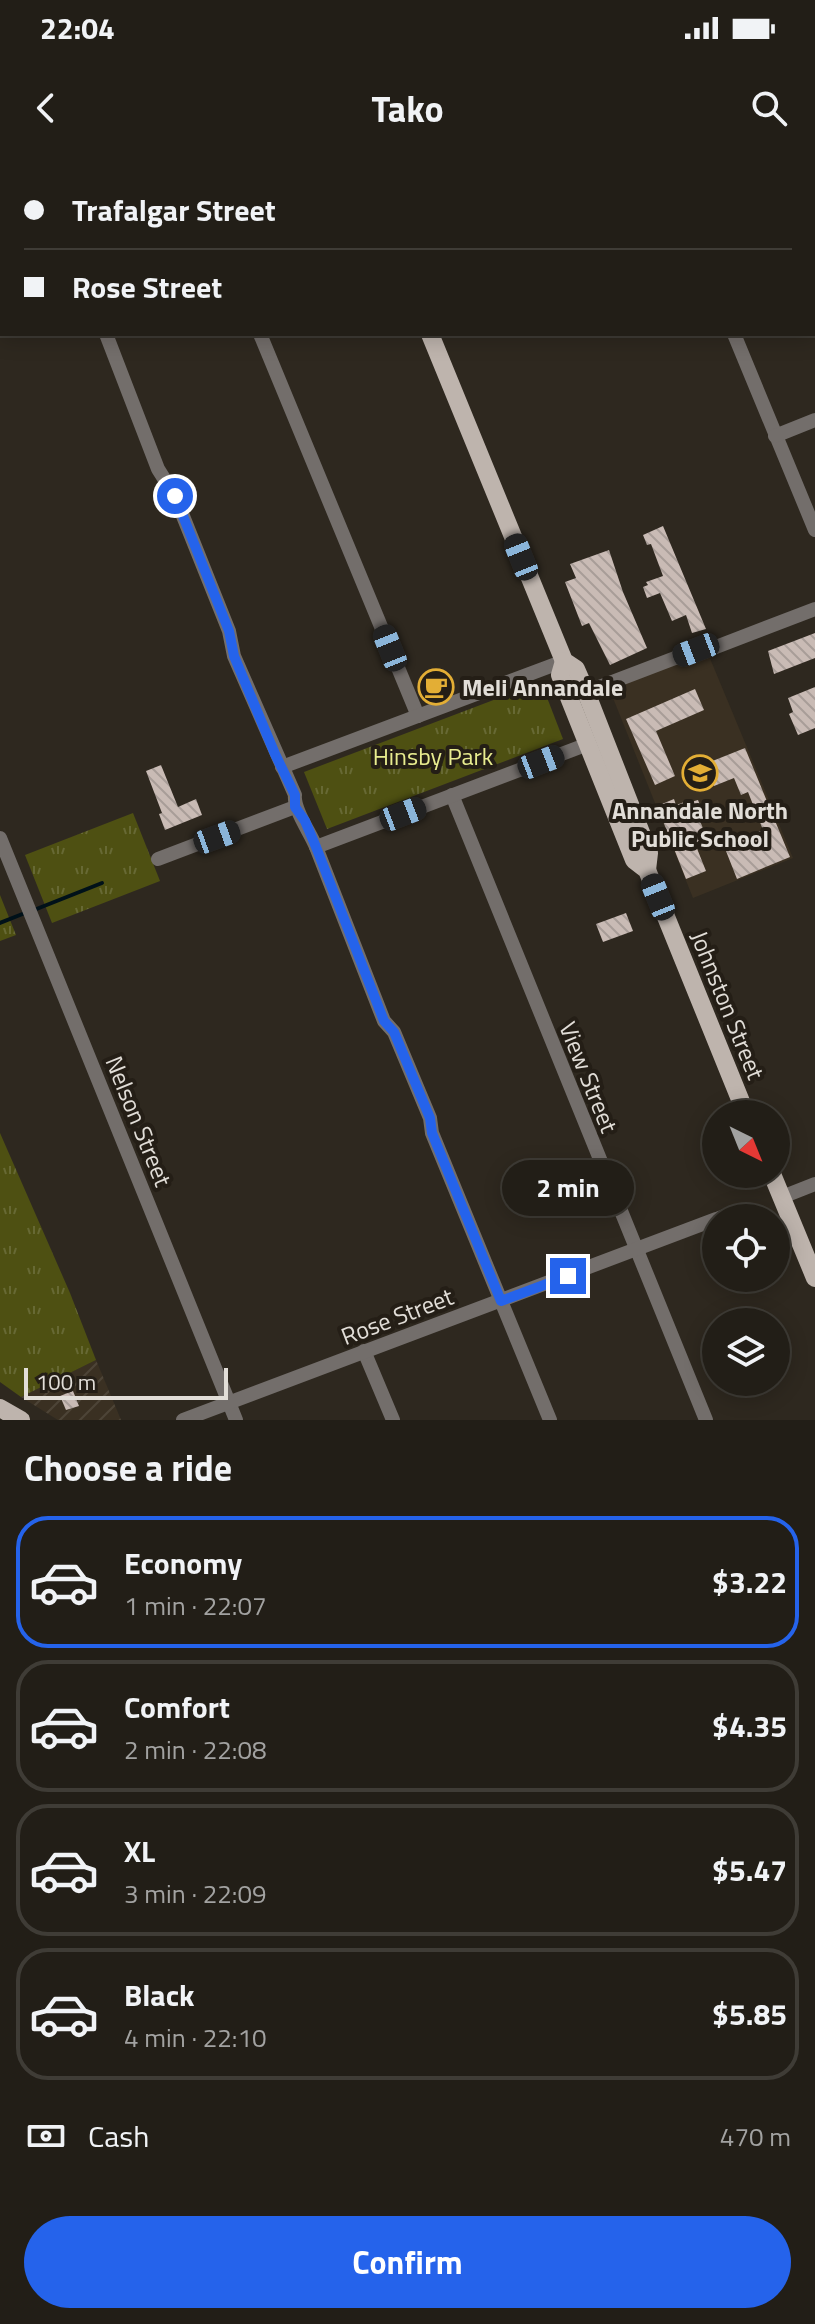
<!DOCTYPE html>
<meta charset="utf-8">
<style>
body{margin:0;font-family:"Titillium Web",sans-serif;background:#2e2b24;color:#f1f3f6;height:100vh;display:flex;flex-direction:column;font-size:30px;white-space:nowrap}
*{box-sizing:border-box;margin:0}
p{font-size:26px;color:#a2a2a1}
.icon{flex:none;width:44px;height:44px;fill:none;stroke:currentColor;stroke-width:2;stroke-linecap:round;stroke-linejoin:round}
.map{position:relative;height:1260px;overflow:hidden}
.drawer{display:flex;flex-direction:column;background:#221e17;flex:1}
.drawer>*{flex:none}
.banner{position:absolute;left:0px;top:0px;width:816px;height:176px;box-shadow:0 4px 20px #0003,0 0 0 2px #3f3c36;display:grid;align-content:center;height:176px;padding:0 24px;background:#221e17}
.needle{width:52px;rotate:137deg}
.tools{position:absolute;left:702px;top:940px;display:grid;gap:16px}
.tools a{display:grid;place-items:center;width:88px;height:88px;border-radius:50%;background:#221e17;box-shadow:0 4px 20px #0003,0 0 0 2px #3f3c36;font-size:40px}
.scale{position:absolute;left:24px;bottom:20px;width:204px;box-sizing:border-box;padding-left:8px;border:4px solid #e2ded8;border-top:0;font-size:22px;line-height:28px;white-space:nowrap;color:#e2ded8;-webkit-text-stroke:6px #241e16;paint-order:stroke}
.end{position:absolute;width:36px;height:36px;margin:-18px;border:10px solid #2563eb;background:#fff;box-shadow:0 0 0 4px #fff}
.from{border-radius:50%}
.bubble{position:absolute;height:56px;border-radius:28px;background:#221e17;box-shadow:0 4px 20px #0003,0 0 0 2px #3f3c36;font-size:26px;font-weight:700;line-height:56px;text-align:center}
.car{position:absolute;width:24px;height:48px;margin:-24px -12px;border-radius:10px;box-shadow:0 0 6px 2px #0007;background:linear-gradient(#222 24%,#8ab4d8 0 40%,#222 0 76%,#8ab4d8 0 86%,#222 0)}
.banner b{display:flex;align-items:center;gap:28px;height:76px;font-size:30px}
.banner b+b{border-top:2px solid #3f3c36}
.banner i{width:20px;height:20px;background:#f1f3f6}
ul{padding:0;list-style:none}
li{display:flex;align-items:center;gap:24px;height:132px;margin:0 16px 12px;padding:0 8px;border:4px solid #3f3c36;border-radius:32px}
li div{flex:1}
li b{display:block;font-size:30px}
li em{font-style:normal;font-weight:700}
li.selected{border-color:#2563eb}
li>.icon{width:72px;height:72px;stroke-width:1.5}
h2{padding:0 24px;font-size:36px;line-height:96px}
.pay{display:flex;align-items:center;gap:20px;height:88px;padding:0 24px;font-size:30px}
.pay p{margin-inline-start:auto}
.action{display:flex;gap:16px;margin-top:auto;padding:16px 24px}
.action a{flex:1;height:92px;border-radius:48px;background:#2563eb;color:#fff;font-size:32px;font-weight:700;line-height:92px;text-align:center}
.status{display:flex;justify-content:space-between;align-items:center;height:56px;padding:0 40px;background:#221e17;direction:ltr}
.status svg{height:22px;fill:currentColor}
header{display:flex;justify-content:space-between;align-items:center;height:104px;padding:0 24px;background:#221e17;font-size:36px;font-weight:700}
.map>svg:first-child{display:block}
.industrial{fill:url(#industrial-furrows)}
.built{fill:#3a3022}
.grass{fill:url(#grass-tufts)}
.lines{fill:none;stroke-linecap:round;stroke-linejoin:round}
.stream{stroke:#001119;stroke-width:4}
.building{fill:url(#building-back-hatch)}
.minor{stroke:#736e6b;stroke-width:14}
.major{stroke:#beb4ad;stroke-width:18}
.route{stroke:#2563eb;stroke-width:10}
.labels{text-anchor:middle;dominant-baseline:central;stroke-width:8;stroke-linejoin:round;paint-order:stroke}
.poi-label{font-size:24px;font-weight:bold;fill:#e2ded8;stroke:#241e16;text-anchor:start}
.park-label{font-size:24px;fill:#e8ec8f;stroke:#241e16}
.street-label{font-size:24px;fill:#e2ded8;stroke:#241e16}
</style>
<div class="status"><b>22:04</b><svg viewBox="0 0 49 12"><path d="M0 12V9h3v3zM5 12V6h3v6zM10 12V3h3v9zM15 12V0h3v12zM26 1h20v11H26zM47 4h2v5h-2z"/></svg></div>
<header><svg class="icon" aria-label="back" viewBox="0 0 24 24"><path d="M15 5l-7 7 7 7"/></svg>Tako<svg class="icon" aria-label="search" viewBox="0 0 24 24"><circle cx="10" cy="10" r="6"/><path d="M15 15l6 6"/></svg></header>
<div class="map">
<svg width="815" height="1260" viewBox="0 0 815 1260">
<defs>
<pattern id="industrial-furrows" width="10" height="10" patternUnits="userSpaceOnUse" patternTransform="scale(2)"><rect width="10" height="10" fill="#3a3022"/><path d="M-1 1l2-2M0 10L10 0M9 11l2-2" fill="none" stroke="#4d4437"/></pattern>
<pattern id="grass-tufts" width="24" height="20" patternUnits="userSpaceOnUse" patternTransform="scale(2)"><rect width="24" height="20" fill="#4e5012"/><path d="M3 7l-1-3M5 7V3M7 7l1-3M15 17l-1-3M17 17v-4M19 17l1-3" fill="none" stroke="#676934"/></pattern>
<pattern id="building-back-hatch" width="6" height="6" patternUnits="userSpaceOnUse" patternTransform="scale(2)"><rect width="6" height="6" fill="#c9bbb5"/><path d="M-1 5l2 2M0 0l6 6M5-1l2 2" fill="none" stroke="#a89d98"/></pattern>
</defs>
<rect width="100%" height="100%" fill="#2e281f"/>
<path class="industrial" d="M 96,1200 L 121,1260 L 58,1260 L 21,1237 Z"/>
<path class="built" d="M 709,496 L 793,698 L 693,738 L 609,528 L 667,505 Z"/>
<g class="grass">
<path d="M 541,522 L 563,579 L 327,669 L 304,612 Z"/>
<path d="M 133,653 L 160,721 L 52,763 L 25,695 Z"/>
<path d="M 0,735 L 16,775 L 0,781 Z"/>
<path d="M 0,973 L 70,1133 L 96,1200 L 21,1237 L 0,1222 Z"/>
</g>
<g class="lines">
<g class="stream">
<path d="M 34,750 L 102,723"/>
<path d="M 0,763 L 25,753"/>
</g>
</g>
<g class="building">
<path d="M 663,366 L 706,469 L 692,473 L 686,455 L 672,461 L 660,433 L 647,438 L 643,427 L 648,425 L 646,422 L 663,416 L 651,384 L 647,385 L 643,375 Z"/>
<path d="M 609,390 L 623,432 L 647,488 L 610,505 L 589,463 L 582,466 L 565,422 L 576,418 L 570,404 Z"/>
<path d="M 815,473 L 815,498 L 774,514 L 768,491 Z"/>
<path d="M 815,527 L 815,568 L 798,575 L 789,554 L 793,552 L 788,538 Z"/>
<path d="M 695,529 L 704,550 L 656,571 L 675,616 L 655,625 L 626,559 Z"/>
<path d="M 745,588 L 790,697 L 737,719 L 724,686 L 763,670 L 748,632 L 741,635 L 734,618 L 714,626 L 705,604 Z"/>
<path d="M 161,605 L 178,647 L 196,639 L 202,655 L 165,670 L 159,654 L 162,653 L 146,611 Z"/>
<path d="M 674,639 L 676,645 L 690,640 L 691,642 L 698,640 L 705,658 L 700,661 L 707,678 L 697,682 L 696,686 L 706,711 L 686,719 L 657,646 Z"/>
<path d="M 626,753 L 633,771 L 603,782 L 596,764 Z"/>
<path d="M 73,1231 L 79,1246 L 66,1250 L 60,1236 Z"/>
</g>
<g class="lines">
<g class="minor">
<path d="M 188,0 L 189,2"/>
<path d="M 663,0 L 664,2"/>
<path d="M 814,73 L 815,73"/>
<path d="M 106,174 L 158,309 L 175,336 L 229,471 L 234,496 L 295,635 C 293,649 310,672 316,687 L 384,861 L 394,872 L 430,958 L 432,973 L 550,1260"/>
<path d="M 260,174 L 418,556"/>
<path d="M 734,174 L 815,370"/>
<path d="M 775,276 L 815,260"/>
<path d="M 586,532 L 696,490 L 716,487 L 815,449"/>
<path d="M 282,607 L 564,501"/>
<path d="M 452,635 L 706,1260"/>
<path d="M 0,678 L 236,1260"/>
<path d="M 316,687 L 588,584"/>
<path d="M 158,699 L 295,647"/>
<path d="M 782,1037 L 815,1024"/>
<path d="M 719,1058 L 741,1050"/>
<path d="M 364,1191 L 393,1260"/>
<path d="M 183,1260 L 716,1059"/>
</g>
<g class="major">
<path d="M 349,0 L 350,2"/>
<path d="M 369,0 L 370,2"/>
<path d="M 23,2 L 28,0"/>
<path d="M 0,11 L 2,10"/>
<path d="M 430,174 L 564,501 L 576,509 L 586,532 L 649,693 L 647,710"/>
<path d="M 564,501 L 560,515 L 634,700 L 647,710 L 746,954"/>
<path d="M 772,1014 L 815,1118"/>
<path d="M 0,1248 L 21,1260"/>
</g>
</g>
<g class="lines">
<path class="route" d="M 175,336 L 229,471 L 234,496 L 275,594 L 295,635 L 295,647 L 305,661 L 316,687 L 384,861 L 394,872 L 430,958 L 432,973 L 501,1141 L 568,1116"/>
</g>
<defs>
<symbol id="cafe-ring" viewBox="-11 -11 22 22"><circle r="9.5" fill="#241e16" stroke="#e3ae35" stroke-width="1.5"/><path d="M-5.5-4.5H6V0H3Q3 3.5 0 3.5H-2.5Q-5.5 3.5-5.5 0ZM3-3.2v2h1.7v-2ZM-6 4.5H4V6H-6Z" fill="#e3ae35"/></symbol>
<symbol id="school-ring" viewBox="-11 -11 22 22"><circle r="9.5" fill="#241e16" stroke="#e3ae35" stroke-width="1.5"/><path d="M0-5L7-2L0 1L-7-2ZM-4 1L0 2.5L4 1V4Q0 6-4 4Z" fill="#e3ae35"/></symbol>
</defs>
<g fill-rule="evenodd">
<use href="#cafe-ring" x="416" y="507" width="40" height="40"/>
<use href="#school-ring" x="680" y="593" width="40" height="40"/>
</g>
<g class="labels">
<g class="poi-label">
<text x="462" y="527">Meli Annandale</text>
<text x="700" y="650" text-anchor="middle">Annandale North<tspan x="700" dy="28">Public School</tspan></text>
</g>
<g class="park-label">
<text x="433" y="596">Hinsby Park</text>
</g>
<g class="street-label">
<text transform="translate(728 845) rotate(68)">Johnston Street</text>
<text transform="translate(589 917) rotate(68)">View Street</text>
<text transform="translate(139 961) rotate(68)">Nelson Street</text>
<text transform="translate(397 1156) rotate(-21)">Rose Street</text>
</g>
</g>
</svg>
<div class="tools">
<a><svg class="needle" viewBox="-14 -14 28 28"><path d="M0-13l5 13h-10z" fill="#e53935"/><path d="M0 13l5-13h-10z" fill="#a2a2a1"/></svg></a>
<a><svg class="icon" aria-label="locate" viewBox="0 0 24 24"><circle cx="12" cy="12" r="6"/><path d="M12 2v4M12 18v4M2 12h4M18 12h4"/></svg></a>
<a><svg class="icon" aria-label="layers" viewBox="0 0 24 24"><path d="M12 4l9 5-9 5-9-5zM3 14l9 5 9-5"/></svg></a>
</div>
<div class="scale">100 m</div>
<i class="end from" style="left:175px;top:336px"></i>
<i class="end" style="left:568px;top:1116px"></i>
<div class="bubble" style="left:502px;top:1000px;width:132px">2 min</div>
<i class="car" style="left:521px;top:397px;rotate:338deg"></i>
<i class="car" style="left:390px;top:488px;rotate:338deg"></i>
<i class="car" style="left:696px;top:490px;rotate:249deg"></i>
<i class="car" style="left:541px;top:602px;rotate:69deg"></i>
<i class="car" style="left:403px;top:654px;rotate:69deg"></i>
<i class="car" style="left:217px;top:677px;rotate:70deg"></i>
<i class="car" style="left:658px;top:737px;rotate:338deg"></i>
<div class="banner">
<b><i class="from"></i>Trafalgar Street</b>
<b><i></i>Rose Street</b>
</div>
</div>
<section class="drawer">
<h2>Choose a ride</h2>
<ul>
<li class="selected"><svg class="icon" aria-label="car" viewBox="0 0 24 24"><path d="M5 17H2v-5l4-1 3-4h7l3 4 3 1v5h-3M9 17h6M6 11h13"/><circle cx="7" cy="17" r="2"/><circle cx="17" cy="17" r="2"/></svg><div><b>Economy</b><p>1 min · 22:07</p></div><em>$3.22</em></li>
<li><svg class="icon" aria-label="car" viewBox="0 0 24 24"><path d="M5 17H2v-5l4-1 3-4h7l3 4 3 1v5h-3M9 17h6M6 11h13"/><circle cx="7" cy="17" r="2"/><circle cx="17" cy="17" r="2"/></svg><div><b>Comfort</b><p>2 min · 22:08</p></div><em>$4.35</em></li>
<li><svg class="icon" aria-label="car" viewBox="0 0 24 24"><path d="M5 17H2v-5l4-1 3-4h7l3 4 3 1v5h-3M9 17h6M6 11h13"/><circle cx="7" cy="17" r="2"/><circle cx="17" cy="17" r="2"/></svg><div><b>XL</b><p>3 min · 22:09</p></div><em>$5.47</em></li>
<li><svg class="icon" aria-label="car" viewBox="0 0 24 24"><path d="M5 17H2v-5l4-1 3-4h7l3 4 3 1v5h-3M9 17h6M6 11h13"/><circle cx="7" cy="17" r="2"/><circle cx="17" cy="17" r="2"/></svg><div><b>Black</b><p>4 min · 22:10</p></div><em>$5.85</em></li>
</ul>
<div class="pay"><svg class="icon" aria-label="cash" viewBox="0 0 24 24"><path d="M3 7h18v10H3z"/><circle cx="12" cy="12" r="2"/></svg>Cash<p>470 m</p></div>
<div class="action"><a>Confirm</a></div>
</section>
